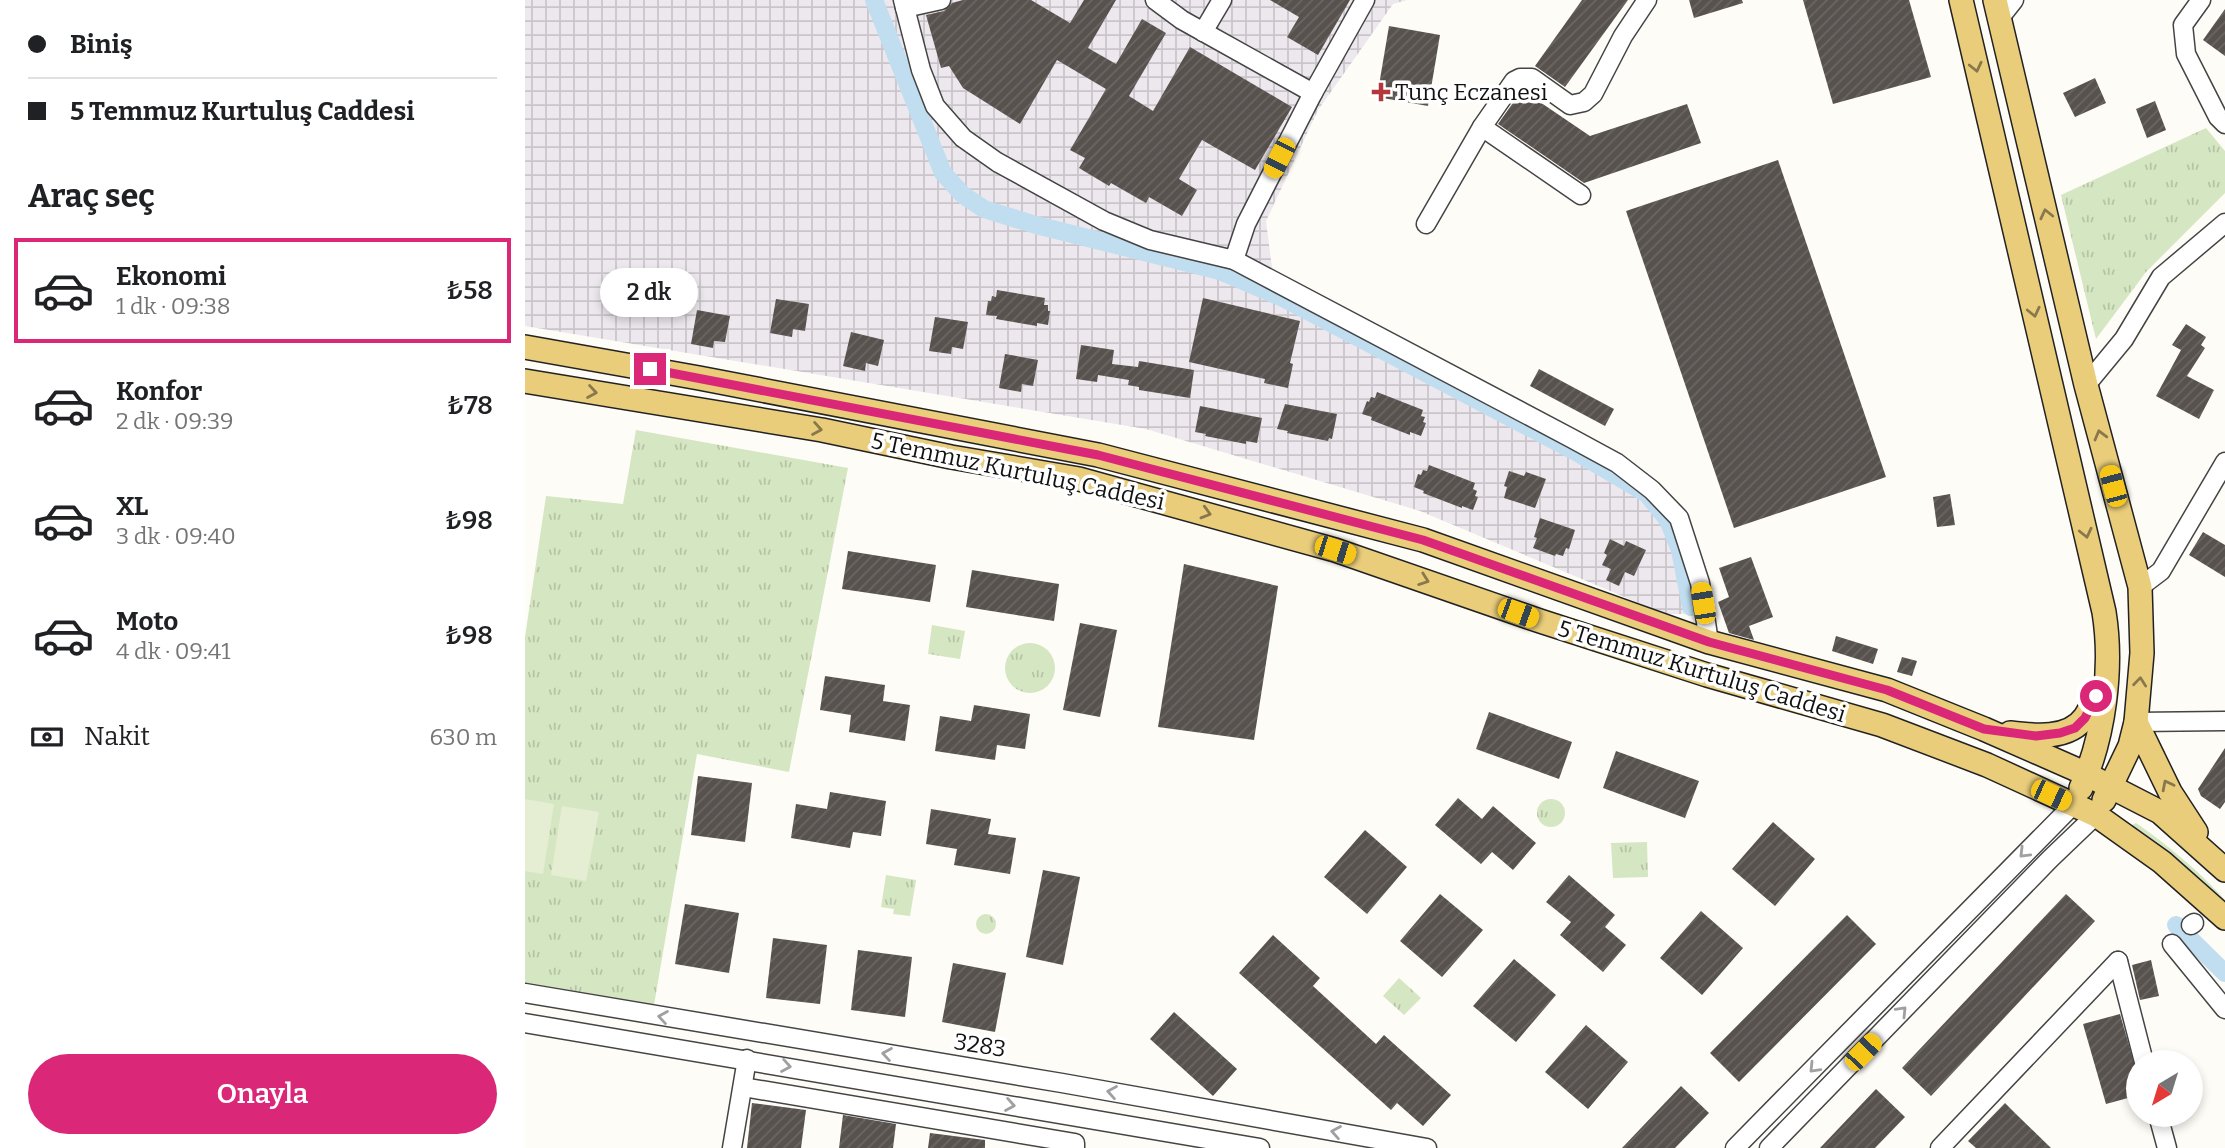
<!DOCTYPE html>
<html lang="tr">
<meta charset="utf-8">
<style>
body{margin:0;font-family:Bitter,serif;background:#f2f2f2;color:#202124;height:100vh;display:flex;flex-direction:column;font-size:26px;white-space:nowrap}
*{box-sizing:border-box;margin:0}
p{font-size:23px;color:#757577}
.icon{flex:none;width:38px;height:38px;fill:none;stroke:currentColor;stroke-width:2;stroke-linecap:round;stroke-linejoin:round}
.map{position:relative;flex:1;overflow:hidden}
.side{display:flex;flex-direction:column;background:#fff;width:525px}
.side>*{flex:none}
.top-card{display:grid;align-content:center;height:154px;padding:0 28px;background:#fff}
.needle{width:46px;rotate:218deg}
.controls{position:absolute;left:1601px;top:1050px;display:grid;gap:14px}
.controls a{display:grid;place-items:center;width:77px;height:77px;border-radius:50%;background:#fff;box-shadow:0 4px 10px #0003;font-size:35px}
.end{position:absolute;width:32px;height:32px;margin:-16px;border:9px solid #db2777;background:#fff;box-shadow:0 0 0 4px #fff}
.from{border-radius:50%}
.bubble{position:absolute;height:49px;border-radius:24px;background:#fff;box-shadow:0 4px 10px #0003;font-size:23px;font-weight:600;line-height:49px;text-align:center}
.car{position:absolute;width:21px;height:42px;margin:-21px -10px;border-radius:9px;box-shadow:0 0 5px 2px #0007;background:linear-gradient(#f5c518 24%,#345 0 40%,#f5c518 0 76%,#345 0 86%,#f5c518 0)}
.top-card b{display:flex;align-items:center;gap:24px;height:66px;font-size:26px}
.top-card b+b{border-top:2px solid #e0e0e0}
.top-card i{width:18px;height:18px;background:#202124}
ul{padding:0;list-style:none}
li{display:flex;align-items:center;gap:21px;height:105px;margin:0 14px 10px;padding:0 14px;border:4px solid transparent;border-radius:0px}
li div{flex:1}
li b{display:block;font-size:26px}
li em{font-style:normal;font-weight:600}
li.on{border-color:#db2777}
li>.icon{width:63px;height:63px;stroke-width:1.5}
h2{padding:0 28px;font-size:32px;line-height:84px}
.pay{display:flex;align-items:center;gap:18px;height:77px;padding:0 28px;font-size:26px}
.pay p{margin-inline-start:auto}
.primary-button{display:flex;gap:14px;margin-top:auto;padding:14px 28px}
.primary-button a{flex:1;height:80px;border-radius:42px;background:#db2777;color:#fff;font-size:28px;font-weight:600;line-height:80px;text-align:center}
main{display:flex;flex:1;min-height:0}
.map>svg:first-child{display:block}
.industrial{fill:url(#industrial-grid);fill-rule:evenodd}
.grass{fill:#d5e6c2}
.park{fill:url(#park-tufts)}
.pitch{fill:#e5eed3}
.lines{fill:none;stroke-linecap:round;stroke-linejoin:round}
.canal{stroke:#c0def0;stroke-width:18}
.building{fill:url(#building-hatch)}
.minor-casing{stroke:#444;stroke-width:21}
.major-casing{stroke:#222;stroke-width:26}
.minor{stroke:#fff;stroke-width:18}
.major{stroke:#e9cd7b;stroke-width:23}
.oneway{stroke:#88784b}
.oneway2{stroke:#a0a0a0}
.route{stroke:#db2777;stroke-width:9}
.poi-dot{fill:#b2383e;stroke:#fff;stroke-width:2.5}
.labels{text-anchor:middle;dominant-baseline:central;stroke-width:7;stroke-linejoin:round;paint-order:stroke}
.poi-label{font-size:23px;fill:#111;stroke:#fff;text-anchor:start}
.street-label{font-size:23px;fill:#111;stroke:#fff}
</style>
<main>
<section class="side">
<div class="top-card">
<b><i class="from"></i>Biniş</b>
<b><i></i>5 Temmuz Kurtuluş Caddesi</b>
</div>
<h2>Araç seç</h2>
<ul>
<li class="on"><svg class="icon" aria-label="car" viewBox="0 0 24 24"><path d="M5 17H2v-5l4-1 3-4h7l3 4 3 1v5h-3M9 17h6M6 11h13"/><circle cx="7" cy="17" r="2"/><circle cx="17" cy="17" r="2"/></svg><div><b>Ekonomi</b><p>1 dk · 09:38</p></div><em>₺58</em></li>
<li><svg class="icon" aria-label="car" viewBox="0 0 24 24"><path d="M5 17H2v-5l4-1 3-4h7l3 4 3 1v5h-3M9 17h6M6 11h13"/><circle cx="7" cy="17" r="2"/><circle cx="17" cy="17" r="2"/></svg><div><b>Konfor</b><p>2 dk · 09:39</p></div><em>₺78</em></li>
<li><svg class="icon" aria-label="car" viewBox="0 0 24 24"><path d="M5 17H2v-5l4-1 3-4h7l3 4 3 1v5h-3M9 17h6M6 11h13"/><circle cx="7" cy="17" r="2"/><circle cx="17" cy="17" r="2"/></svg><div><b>XL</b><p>3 dk · 09:40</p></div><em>₺98</em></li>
<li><svg class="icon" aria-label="car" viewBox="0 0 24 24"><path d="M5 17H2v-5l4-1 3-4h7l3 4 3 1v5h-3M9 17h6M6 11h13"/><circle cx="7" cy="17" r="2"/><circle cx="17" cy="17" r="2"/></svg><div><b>Moto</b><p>4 dk · 09:41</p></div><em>₺98</em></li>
</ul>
<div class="pay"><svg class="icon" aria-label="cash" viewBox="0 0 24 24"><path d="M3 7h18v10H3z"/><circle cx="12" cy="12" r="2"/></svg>Nakit<p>630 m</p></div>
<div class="primary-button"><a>Onayla</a></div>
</section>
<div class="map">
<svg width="1700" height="1148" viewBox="0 0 1700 1148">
<defs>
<pattern id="industrial-grid" width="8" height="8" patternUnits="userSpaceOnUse" patternTransform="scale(1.75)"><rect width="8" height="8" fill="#ede7ee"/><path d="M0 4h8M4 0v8" fill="none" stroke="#cac5cb"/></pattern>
<pattern id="park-tufts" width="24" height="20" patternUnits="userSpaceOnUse" patternTransform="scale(1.75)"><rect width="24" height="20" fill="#d5e6c2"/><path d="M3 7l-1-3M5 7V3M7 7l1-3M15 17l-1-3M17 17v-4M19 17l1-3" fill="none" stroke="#b6c4a6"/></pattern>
<pattern id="building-hatch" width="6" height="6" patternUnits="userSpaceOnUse" patternTransform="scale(1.75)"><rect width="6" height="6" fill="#58524e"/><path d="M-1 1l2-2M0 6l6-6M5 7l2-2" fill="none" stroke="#6b6663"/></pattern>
</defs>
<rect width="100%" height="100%" fill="#fefcf6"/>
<path class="industrial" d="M 0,0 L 882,0 L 868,4 L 793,110 L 741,221 L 749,283 L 874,350 L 1094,476 L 1143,516 L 1169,614 L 1140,614 L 895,511 L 621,429 L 0,326 ZM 455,202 L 580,236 L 581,237 L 486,219 Z"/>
<path class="grass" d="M 1611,823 C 1643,845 1674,871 1700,900 L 1700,919 L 1606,831 L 1607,825 Z"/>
<g class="park">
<path d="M 1681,128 L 1700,151 L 1700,193 L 1621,272 L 1571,339 L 1536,195 Z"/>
<path d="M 111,430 L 323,468 L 264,772 L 172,754 L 129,1005 L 0,984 L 0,637 L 21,496 L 98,504 Z"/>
<path d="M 407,625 L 440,631 L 435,659 L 403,654 Z"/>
<circle cx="505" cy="668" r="25"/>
<circle cx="1026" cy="813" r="14"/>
<path d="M 1122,842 L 1123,877 L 1088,878 L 1086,843 Z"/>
<path d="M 361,875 L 391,880 L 385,916 L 368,914 L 369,909 L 356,907 Z"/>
<circle cx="461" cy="924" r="10"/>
<path d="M 874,978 L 896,998 L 879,1015 L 858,996 Z"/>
</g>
<g class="pitch">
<path d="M 0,799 L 29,804 L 18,874 L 0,871 Z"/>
<path d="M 37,806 L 74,812 L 61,881 L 26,875 Z"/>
</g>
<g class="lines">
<g class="canal">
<path d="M 349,0 L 418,173 L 438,195 L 459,209 L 511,225 L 695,271 L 760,299 L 1051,452 L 1122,494 L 1143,520 L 1155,550 L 1166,607"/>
<path d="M 1651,925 L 1700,973"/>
</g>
</g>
<g class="building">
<path d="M 438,0 L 506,0 L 545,23 L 559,0 L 591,0 L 563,48 L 591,64 L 617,19 L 641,33 L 604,96 L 628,111 L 665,47 L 767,107 L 730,170 L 677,140 L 654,179 L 672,190 L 657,216 L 624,197 L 621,203 L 586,183 L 584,186 L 554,168 L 560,158 L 545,150 L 581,89 L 532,60 L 495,124 L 438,88 L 424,66 L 416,68 L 401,15 L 419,11 L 427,3 Z"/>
<path d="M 745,0 L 825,0 L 793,55 L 762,37 L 774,17 Z"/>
<path d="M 1057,0 L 1103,0 L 1040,87 L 1010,66 Z"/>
<path d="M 1164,0 L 1217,0 L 1218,3 L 1169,18 Z"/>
<path d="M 1278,0 L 1384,0 L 1406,77 L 1308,104 Z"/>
<path d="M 1700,9 L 1700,56 L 1678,40 Z"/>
<path d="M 864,26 L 915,35 L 903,106 L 852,97 Z"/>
<path d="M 1570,78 L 1581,103 L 1550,117 L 1538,93 Z"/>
<path d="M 997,90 L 1065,136 L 1162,104 L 1176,143 L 1059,183 L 973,124 Z"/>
<path d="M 1630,101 L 1641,130 L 1622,138 L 1611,109 Z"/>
<path d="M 1253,160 L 1361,477 L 1209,528 L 1101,211 Z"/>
<path d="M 472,290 L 520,298 L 519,305 L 523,305 L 523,311 L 525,311 L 523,325 L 512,323 L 512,326 L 471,319 L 472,316 L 461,315 L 463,301 L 466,301 L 467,296 L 471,297 Z"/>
<path d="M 678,298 L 775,321 L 765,363 L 768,364 L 763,388 L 739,383 L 740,379 L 664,362 Z"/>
<path d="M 251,299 L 284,304 L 280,331 L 268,329 L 267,337 L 245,333 Z"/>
<path d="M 172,310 L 205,316 L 200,342 L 189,341 L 188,348 L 166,344 Z"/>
<path d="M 410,317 L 443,322 L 438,349 L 427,347 L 426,354 L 404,351 Z"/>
<path d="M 1661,324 L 1681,337 L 1676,345 L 1680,348 L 1662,376 L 1689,390 L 1674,419 L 1631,396 L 1656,350 L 1647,345 Z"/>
<path d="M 326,332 L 359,340 L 353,366 L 341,363 L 340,371 L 318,366 Z"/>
<path d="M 556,345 L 589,350 L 587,364 L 613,367 L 614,361 L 669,370 L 665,398 L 614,390 L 614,387 L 603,385 L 604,380 L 573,375 L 572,382 L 551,379 Z"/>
<path d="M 480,354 L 513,360 L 508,386 L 497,384 L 496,392 L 474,388 Z"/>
<path d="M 1014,369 L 1089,409 L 1080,426 L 1005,386 Z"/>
<path d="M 852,392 L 898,410 L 896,416 L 900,417 L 898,422 L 901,423 L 896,436 L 885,432 L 885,435 L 846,420 L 847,417 L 837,414 L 842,401 L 844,402 L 846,397 L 850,398 Z"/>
<path d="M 760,404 L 812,414 L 807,439 L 804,438 L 803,441 L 762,433 L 763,431 L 752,429 Z"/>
<path d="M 675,406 L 737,418 L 732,443 L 721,441 L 721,444 L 680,436 L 681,434 L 670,432 Z"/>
<path d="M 904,465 L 950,483 L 948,489 L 952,491 L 950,496 L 953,497 L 948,510 L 937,506 L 937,508 L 898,493 L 899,491 L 889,487 L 893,474 L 896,475 L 898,470 L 902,471 Z"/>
<path d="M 984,471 L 999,476 L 1001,472 L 1021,479 L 1010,508 L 979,498 L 982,487 L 979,486 Z"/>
<path d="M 1425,494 L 1430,525 L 1412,527 L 1408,497 Z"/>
<path d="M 1015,518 L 1050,530 L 1044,549 L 1041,548 L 1038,556 L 1031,554 L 1030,556 L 1008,548 L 1012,538 L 1009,537 Z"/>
<path d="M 1678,532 L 1700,545 L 1700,577 L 1664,555 Z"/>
<path d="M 1085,539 L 1099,546 L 1101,541 L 1121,550 L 1109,576 L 1100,572 L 1094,586 L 1081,580 L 1086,569 L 1077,565 L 1082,555 L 1079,553 Z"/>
<path d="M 323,551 L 411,565 L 405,602 L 317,589 Z"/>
<path d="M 1226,557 L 1248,617 L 1224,626 L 1229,640 L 1204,633 L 1193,602 L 1204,597 L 1194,568 Z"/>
<path d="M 659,564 L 753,586 L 729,740 L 633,727 Z"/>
<path d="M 447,570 L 534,584 L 529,621 L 441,607 Z"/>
<path d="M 555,623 L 592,630 L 575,717 L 538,710 Z"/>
<path d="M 1311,636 L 1353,649 L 1348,664 L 1307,651 Z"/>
<path d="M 1377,657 L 1392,661 L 1387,676 L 1372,672 Z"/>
<path d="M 300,676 L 360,685 L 358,701 L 385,705 L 380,741 L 324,732 L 326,715 L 295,710 Z"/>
<path d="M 449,705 L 505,714 L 500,749 L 472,745 L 470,760 L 410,751 L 415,716 L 446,721 Z"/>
<path d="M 964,712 L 1047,742 L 1034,779 L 951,749 Z"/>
<path d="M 1700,748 L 1700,802 L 1695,809 L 1676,796 L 1673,789 Z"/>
<path d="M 1091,751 L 1174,781 L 1160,818 L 1078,788 Z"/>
<path d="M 173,776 L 227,783 L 220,842 L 166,835 Z"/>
<path d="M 305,792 L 361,801 L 356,836 L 328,832 L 325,848 L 266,838 L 271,804 L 302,809 Z"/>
<path d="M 933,798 L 957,819 L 968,806 L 1011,843 L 988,870 L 967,852 L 956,864 L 910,825 Z"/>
<path d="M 406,809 L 466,819 L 463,834 L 491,838 L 485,874 L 429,865 L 432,849 L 401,844 Z"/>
<path d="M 1248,822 L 1290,859 L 1250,906 L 1207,869 Z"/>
<path d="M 840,830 L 882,867 L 842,914 L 799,877 Z"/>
<path d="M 518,870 L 555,877 L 538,965 L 501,957 Z"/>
<path d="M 1044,875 L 1090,915 L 1080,927 L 1101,945 L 1078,972 L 1035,935 L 1046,922 L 1021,902 Z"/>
<path d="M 915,894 L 958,930 L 917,977 L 875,941 Z"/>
<path d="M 1541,894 L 1570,921 L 1406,1096 L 1377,1068 Z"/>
<path d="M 160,904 L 214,913 L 204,973 L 150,964 Z"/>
<path d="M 1176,911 L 1218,948 L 1177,995 L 1135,958 Z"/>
<path d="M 1322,915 L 1351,944 L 1214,1082 L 1185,1053 Z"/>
<path d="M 748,935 L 795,978 L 788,986 L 851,1044 L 859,1035 L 926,1095 L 898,1126 L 872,1103 L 866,1110 L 714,973 Z"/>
<path d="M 248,938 L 302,945 L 295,1004 L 241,998 Z"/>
<path d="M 333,950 L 387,957 L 380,1017 L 326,1010 Z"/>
<path d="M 989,959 L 1031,995 L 991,1042 L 948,1006 Z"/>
<path d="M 1626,960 L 1634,996 L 1615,1000 L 1607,965 Z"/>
<path d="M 428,963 L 481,973 L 470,1032 L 417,1022 Z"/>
<path d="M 649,1012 L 712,1069 L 688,1096 L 625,1039 Z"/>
<path d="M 1595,1014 L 1614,1080 L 1614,1095 L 1581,1104 L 1558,1024 Z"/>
<path d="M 1061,1025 L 1103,1062 L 1063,1109 L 1020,1072 Z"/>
<path d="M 1156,1086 L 1184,1113 L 1150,1148 L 1097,1148 Z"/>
<path d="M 1351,1089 L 1380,1117 L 1350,1148 L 1295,1148 Z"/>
<path d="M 227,1103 L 281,1110 L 276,1148 L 222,1148 Z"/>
<path d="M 1480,1103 L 1493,1116 L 1526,1148 L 1451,1148 L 1443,1141 Z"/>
<path d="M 318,1115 L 371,1124 L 368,1148 L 314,1148 Z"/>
<path d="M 405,1133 L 460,1140 L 460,1148 L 403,1148 Z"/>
</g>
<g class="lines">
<defs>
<g id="minor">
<path d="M 378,0 L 396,70 L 410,106 L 438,138 L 472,162 L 579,221 L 625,240 L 709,260 L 1046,438 L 1092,463 L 1127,490 L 1154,518 L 1175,583 L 1184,642"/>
<path d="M 630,0 L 657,20 L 788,93"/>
<path d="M 1676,0 L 1658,25 L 1661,54 L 1693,117 L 1700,124"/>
<path d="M 380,8 L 416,0"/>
<path d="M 1474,19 L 1489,0"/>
<path d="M 678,32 L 697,0"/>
<path d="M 957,127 L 1056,195"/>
<path d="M 901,224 L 957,127 L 989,81 L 995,78 L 1007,78 L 1045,105 L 1059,102 L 1068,94 L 1098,36 L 1122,0"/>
<path d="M 709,260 L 721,224 L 788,93 L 840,0"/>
<path d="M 1561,385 L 1599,339 L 1636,277 L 1700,223"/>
<path d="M 1615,587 L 1636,571 L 1700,462"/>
<path d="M 1611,722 L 1700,721"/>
<path d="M 1666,925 L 1669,923"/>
<path d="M 1647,944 L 1700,1009"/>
<path d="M 1593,961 L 1619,1062"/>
<path d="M 0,993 L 537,1083 L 902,1148"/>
<path d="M 0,1023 L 735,1148"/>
<path d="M 218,1087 L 550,1143 L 550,1148"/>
<path d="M 1633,1115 L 1642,1148"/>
<path d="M 207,1148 L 222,1059"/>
<path d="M 1210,1148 L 1548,805"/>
<path d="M 1244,1148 L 1525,859 L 1571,815"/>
<path d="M 1415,1148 L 1593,961"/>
</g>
<g id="major">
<path d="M 1436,0 L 1579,612 C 1588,668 1579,737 1556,788"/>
<path d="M 1470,0 L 1561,385 L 1615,587 L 1617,653 L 1611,722 L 1605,746 L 1579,800"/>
<path d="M 0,347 L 174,378 L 573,455 L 898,540 L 1184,642 L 1362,690 L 1459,729 L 1557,772 L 1635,812 L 1700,870"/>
<path d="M 0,381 L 297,430 L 426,457 L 554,479 L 810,550 L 1015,621 L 1182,675 L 1357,725 L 1462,765 L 1571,815 L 1637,862 L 1700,918"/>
<path d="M 1611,722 L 1645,792 L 1671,832"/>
<path d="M 1485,733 C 1509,736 1544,740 1560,717 C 1565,710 1569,700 1573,692"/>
</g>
</defs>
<use href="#minor" class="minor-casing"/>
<use href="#major" class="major-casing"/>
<use href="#minor" class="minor"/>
<use href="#major" class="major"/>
</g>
<defs><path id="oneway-chevron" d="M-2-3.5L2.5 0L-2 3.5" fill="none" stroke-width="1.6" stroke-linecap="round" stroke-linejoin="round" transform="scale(1.75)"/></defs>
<g class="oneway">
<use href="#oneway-chevron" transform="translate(1451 67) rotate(77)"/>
<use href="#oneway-chevron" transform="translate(1521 214) rotate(-103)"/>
<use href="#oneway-chevron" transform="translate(1509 312) rotate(77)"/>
<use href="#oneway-chevron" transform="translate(67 392) rotate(9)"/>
<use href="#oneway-chevron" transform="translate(292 429) rotate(10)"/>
<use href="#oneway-chevron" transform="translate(1575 435) rotate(-105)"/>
<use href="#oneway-chevron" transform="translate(681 513) rotate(16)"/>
<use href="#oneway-chevron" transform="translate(1561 533) rotate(77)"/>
<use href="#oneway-chevron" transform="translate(899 580) rotate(20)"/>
<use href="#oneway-chevron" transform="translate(1615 682) rotate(-84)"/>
<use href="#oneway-chevron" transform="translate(1642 785) rotate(-117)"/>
</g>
<g class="oneway2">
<use href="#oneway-chevron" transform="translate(1499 853) rotate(135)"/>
<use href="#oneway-chevron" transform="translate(1377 1011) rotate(-46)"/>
<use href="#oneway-chevron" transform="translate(138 1017) rotate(-171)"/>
<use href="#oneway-chevron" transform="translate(362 1054) rotate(-171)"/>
<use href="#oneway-chevron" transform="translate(261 1066) rotate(10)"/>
<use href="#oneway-chevron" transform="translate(1289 1068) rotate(134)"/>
<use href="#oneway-chevron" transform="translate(587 1092) rotate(-170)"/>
<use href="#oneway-chevron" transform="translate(485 1105) rotate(10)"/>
<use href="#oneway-chevron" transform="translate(811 1132) rotate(-170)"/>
</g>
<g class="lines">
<path class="route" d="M 125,369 L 573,455 L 898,540 L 1184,642 L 1362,690 L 1459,729 L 1511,736 L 1535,733 L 1550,728 L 1560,718 L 1571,696"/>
</g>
<path class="poi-dot" d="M852.5 81.5h7v7h7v7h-7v7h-7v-7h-7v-7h7z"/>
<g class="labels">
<g class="poi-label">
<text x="870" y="92">Tunç Eczanesi</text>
</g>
<g class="street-label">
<text transform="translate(493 471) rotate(12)">5 Temmuz Kurtuluş Caddesi</text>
<text transform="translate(1177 671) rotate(17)">5 Temmuz Kurtuluş Caddesi</text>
<text transform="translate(455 1045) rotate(9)">3283</text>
</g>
</g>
</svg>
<div class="controls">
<a><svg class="needle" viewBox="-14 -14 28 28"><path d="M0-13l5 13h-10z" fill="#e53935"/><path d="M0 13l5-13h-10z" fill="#757577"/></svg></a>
</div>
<i class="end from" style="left:1571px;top:696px"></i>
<i class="end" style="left:125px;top:369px"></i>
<div class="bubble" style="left:75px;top:268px;width:98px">2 dk</div>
<i class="car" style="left:754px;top:158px;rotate:207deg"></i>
<i class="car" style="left:1588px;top:486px;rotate:345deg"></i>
<i class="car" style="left:810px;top:550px;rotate:108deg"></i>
<i class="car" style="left:1178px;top:603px;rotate:351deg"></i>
<i class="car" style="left:993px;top:613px;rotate:110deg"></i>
<i class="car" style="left:1526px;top:795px;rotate:115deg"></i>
<i class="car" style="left:1338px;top:1052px;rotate:44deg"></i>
</div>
</main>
